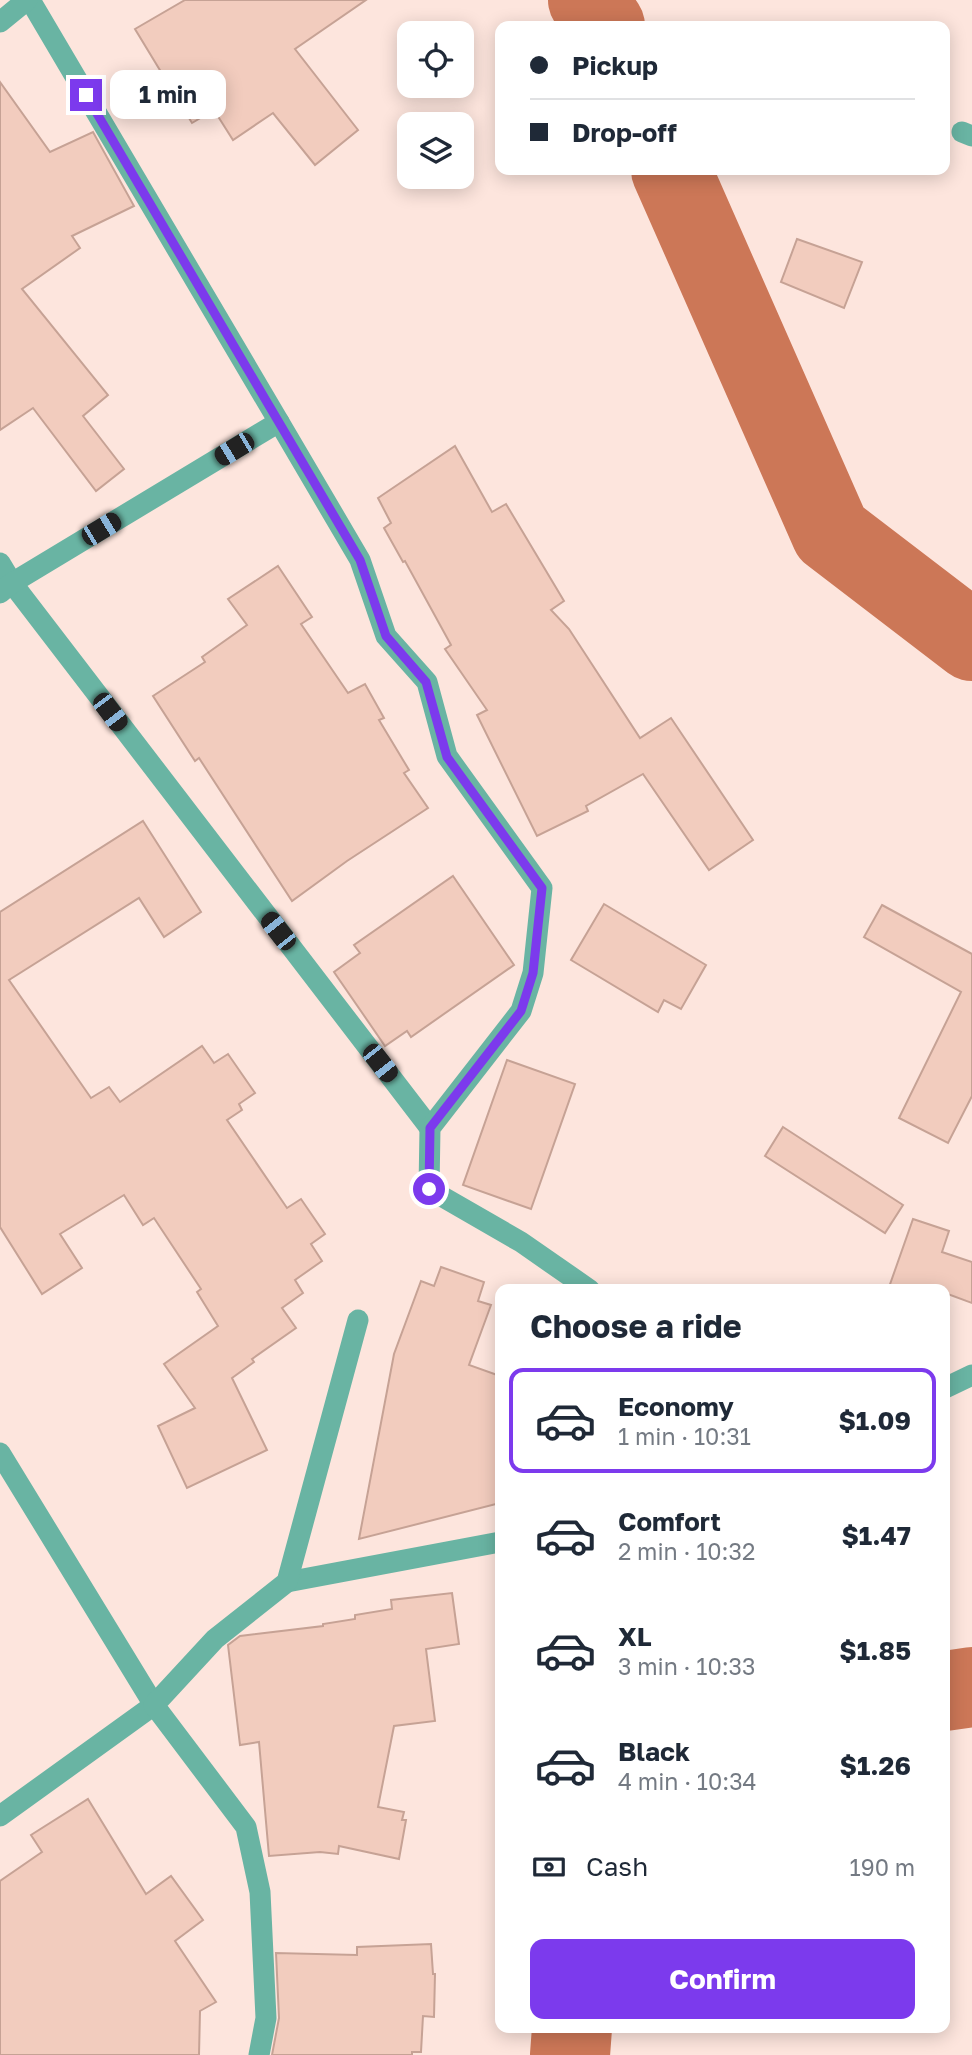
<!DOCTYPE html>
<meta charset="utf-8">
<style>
body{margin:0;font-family:"Golos Text",sans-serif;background:#f6f6f7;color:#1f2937;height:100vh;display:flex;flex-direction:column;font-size:26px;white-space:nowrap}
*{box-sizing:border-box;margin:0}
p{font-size:23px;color:#747a83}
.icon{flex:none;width:38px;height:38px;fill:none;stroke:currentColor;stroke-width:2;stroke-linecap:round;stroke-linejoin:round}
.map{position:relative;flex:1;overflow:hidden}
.panel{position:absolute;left:495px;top:1284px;width:455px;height:749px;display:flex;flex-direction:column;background:#fff;border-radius:14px;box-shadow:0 4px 18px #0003}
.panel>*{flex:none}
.top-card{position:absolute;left:495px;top:21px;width:455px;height:154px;border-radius:14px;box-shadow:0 4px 18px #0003;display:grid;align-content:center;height:154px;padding:0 35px;background:#fff}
.controls{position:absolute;left:397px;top:21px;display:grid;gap:14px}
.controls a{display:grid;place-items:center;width:77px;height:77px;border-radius:14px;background:#fff;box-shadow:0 4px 18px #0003;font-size:35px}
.end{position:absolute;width:32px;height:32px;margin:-16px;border:9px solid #7c3aed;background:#fff;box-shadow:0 0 0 4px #fff}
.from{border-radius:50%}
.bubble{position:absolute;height:49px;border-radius:14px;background:#fff;box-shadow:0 4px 18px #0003;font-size:23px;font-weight:700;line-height:49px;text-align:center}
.car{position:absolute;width:21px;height:42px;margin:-21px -10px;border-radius:9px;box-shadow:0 0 5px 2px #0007;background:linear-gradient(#222 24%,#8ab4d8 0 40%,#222 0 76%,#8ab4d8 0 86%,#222 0)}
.top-card b{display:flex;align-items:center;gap:24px;height:66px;font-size:26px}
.top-card b+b{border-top:2px solid #e0e1e3}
.top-card i{width:18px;height:18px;background:#1f2937}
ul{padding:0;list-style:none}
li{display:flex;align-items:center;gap:21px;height:105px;margin:0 14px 10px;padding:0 21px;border:4px solid transparent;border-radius:14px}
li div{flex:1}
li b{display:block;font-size:26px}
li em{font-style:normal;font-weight:700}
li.active{border-color:#7c3aed}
li>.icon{width:63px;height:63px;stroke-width:1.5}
h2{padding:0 35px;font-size:32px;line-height:84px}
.pay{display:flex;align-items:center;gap:18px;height:77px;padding:0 35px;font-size:26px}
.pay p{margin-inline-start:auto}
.button{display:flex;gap:14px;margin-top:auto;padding:14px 35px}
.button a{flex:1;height:80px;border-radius:14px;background:#7c3aed;color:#fff;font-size:28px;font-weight:700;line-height:80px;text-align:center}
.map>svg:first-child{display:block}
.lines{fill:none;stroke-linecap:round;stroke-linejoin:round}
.river{stroke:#cc7757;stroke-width:80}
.building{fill:#f2ccbe;stroke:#c6a295;stroke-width:2}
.street{stroke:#69b4a3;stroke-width:21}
.route{stroke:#7c3aed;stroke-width:9}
</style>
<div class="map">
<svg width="972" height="2055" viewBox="0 0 972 2055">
<rect width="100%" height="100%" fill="#fde5dd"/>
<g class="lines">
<g class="river">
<path d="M 588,0 L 605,26"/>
<path d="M 671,170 L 831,533 L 972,641"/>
<path d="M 945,1691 L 972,1687"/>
<path d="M 570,2055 L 572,2028"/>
</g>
</g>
<g class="building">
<path d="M 185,0 L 366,0 L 295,49 L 358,130 L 315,165 L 273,113 L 233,140 L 214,110 L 192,123 L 135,29 Z"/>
<path d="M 0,82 L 50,152 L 93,132 L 134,206 L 72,236 L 80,248 L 22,289 L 108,395 L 83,416 L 124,469 L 96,491 L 33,408 L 0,430 Z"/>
<path d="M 797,239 L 862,262 L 844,308 L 781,282 Z"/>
<path d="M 455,446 L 492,512 L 506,504 L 564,601 L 551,610 L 569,629 L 640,738 L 671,718 L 753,840 L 709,870 L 643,774 L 586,806 L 588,811 L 537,836 L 477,715 L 487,710 L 445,649 L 451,645 L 405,561 L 403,562 L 384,528 L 391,523 L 378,498 Z"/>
<path d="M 278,566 L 312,617 L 301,624 L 348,693 L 365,684 L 384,718 L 379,720 L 409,770 L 404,773 L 428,808 L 347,861 L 292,901 L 199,758 L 195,761 L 153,696 L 205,662 L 202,657 L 247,625 L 228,599 Z"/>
<path d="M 143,821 L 201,912 L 164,937 L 139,898 L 9,980 L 91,1098 L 109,1087 L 120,1102 L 202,1046 L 214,1063 L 228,1054 L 255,1093 L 239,1104 L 242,1110 L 227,1120 L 287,1208 L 301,1199 L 325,1234 L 311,1244 L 322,1261 L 295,1280 L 303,1293 L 282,1308 L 296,1328 L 252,1359 L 254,1362 L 232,1378 L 267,1450 L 187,1488 L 158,1426 L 195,1408 L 164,1364 L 218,1326 L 197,1292 L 201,1289 L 154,1218 L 143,1225 L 124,1195 L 60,1234 L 82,1268 L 42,1294 L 0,1227 L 0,912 Z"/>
<path d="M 453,876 L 514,965 L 411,1037 L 407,1031 L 385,1046 L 334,972 L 360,953 L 354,945 Z"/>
<path d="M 604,904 L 706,965 L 681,1009 L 664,1000 L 658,1012 L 571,960 Z"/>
<path d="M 882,905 L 972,954 L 972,1096 L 948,1143 L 899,1118 L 961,992 L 864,937 Z"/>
<path d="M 507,1060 L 575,1084 L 531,1209 L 463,1185 Z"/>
<path d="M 783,1127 L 903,1205 L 885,1233 L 765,1156 Z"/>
<path d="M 913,1219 L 949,1231 L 942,1252 L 972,1262 L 972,1303 L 945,1293 L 945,1290 L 888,1290 Z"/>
<path d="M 441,1267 L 484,1282 L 478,1301 L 491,1305 L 469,1365 L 500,1376 L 500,1503 L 359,1539 L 394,1354 L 421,1281 L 434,1286 Z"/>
<path d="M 452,1593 L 459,1644 L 426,1649 L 435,1721 L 394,1726 L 378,1807 L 404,1812 L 402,1820 L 406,1820 L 399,1859 L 339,1846 L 338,1854 L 320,1852 L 269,1856 L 259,1742 L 240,1745 L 228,1645 L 240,1636 L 323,1626 L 323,1624 L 355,1619 L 355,1615 L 392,1609 L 391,1600 Z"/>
<path d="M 88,1799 L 146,1894 L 171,1876 L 203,1920 L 175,1941 L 216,2002 L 200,2011 L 199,2055 L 0,2055 L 0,1881 L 42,1852 L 31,1835 Z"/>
<path d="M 431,1944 L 433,1974 L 435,1974 L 434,2017 L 423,2016 L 421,2052 L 412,2052 L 412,2055 L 272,2055 L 279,2018 L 276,1953 L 357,1955 L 357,1947 Z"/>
</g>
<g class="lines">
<g class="street">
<path d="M 30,0 L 279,422"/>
<path d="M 0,22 L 27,0"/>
<path d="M 962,132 L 972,136"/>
<path d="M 0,563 L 12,583 L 430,1128"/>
<path d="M 0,593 L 12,583 L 279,422 L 360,560 L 386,636 L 427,682 L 447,756 L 542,888 L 533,973 L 521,1011 L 430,1128 L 429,1189 L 521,1242 L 590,1290"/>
<path d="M 945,1388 L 972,1375"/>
<path d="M 0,1453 L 154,1705 L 0,1816"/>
<path d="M 287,1582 L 500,1542"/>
<path d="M 259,2055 L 266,2018 L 260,1892 L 246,1827 L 154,1705 L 215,1639 L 287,1582 L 358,1320"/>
</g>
</g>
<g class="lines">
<path class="route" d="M 86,95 L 360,560 L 386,636 L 426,682 L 447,757 L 542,888 L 533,973 L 521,1011 L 430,1128 L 429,1189"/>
</g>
</svg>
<div class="controls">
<a><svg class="icon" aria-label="locate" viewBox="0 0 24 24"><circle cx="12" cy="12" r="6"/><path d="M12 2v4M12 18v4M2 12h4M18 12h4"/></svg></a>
<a><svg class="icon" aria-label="layers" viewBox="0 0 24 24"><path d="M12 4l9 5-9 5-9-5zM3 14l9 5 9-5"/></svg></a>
</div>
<i class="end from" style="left:429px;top:1189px"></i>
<i class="end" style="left:86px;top:95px"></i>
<div class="bubble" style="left:110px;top:70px;width:116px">1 min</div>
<i class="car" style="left:234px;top:449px;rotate:239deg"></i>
<i class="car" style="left:101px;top:529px;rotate:59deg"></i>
<i class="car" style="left:110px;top:712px;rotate:143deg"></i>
<i class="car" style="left:278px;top:931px;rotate:322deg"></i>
<i class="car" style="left:380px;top:1063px;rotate:142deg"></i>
<div class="top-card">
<b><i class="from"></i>Pickup</b>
<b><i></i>Drop-off</b>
</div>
<section class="panel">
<h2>Choose a ride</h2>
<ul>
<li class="active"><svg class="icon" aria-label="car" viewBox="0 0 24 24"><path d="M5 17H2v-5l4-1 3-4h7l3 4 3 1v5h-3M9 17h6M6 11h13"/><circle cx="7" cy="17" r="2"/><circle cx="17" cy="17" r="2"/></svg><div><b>Economy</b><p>1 min · 10:31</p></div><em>$1.09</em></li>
<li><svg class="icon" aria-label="car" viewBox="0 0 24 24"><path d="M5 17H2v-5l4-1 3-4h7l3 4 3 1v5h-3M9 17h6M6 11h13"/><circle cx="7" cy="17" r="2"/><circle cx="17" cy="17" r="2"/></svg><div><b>Comfort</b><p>2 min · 10:32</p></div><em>$1.47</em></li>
<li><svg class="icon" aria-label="car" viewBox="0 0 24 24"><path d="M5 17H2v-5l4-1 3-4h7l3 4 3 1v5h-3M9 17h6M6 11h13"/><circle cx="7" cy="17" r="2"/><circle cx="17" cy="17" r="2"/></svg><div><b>XL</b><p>3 min · 10:33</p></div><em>$1.85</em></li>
<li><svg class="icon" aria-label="car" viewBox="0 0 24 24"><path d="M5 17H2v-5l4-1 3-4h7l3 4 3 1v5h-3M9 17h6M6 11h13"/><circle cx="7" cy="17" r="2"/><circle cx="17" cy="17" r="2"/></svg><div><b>Black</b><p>4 min · 10:34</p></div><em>$1.26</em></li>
</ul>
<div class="pay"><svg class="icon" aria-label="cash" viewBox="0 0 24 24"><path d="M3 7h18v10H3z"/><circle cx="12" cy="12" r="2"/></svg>Cash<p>190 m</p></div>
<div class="button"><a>Confirm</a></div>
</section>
</div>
